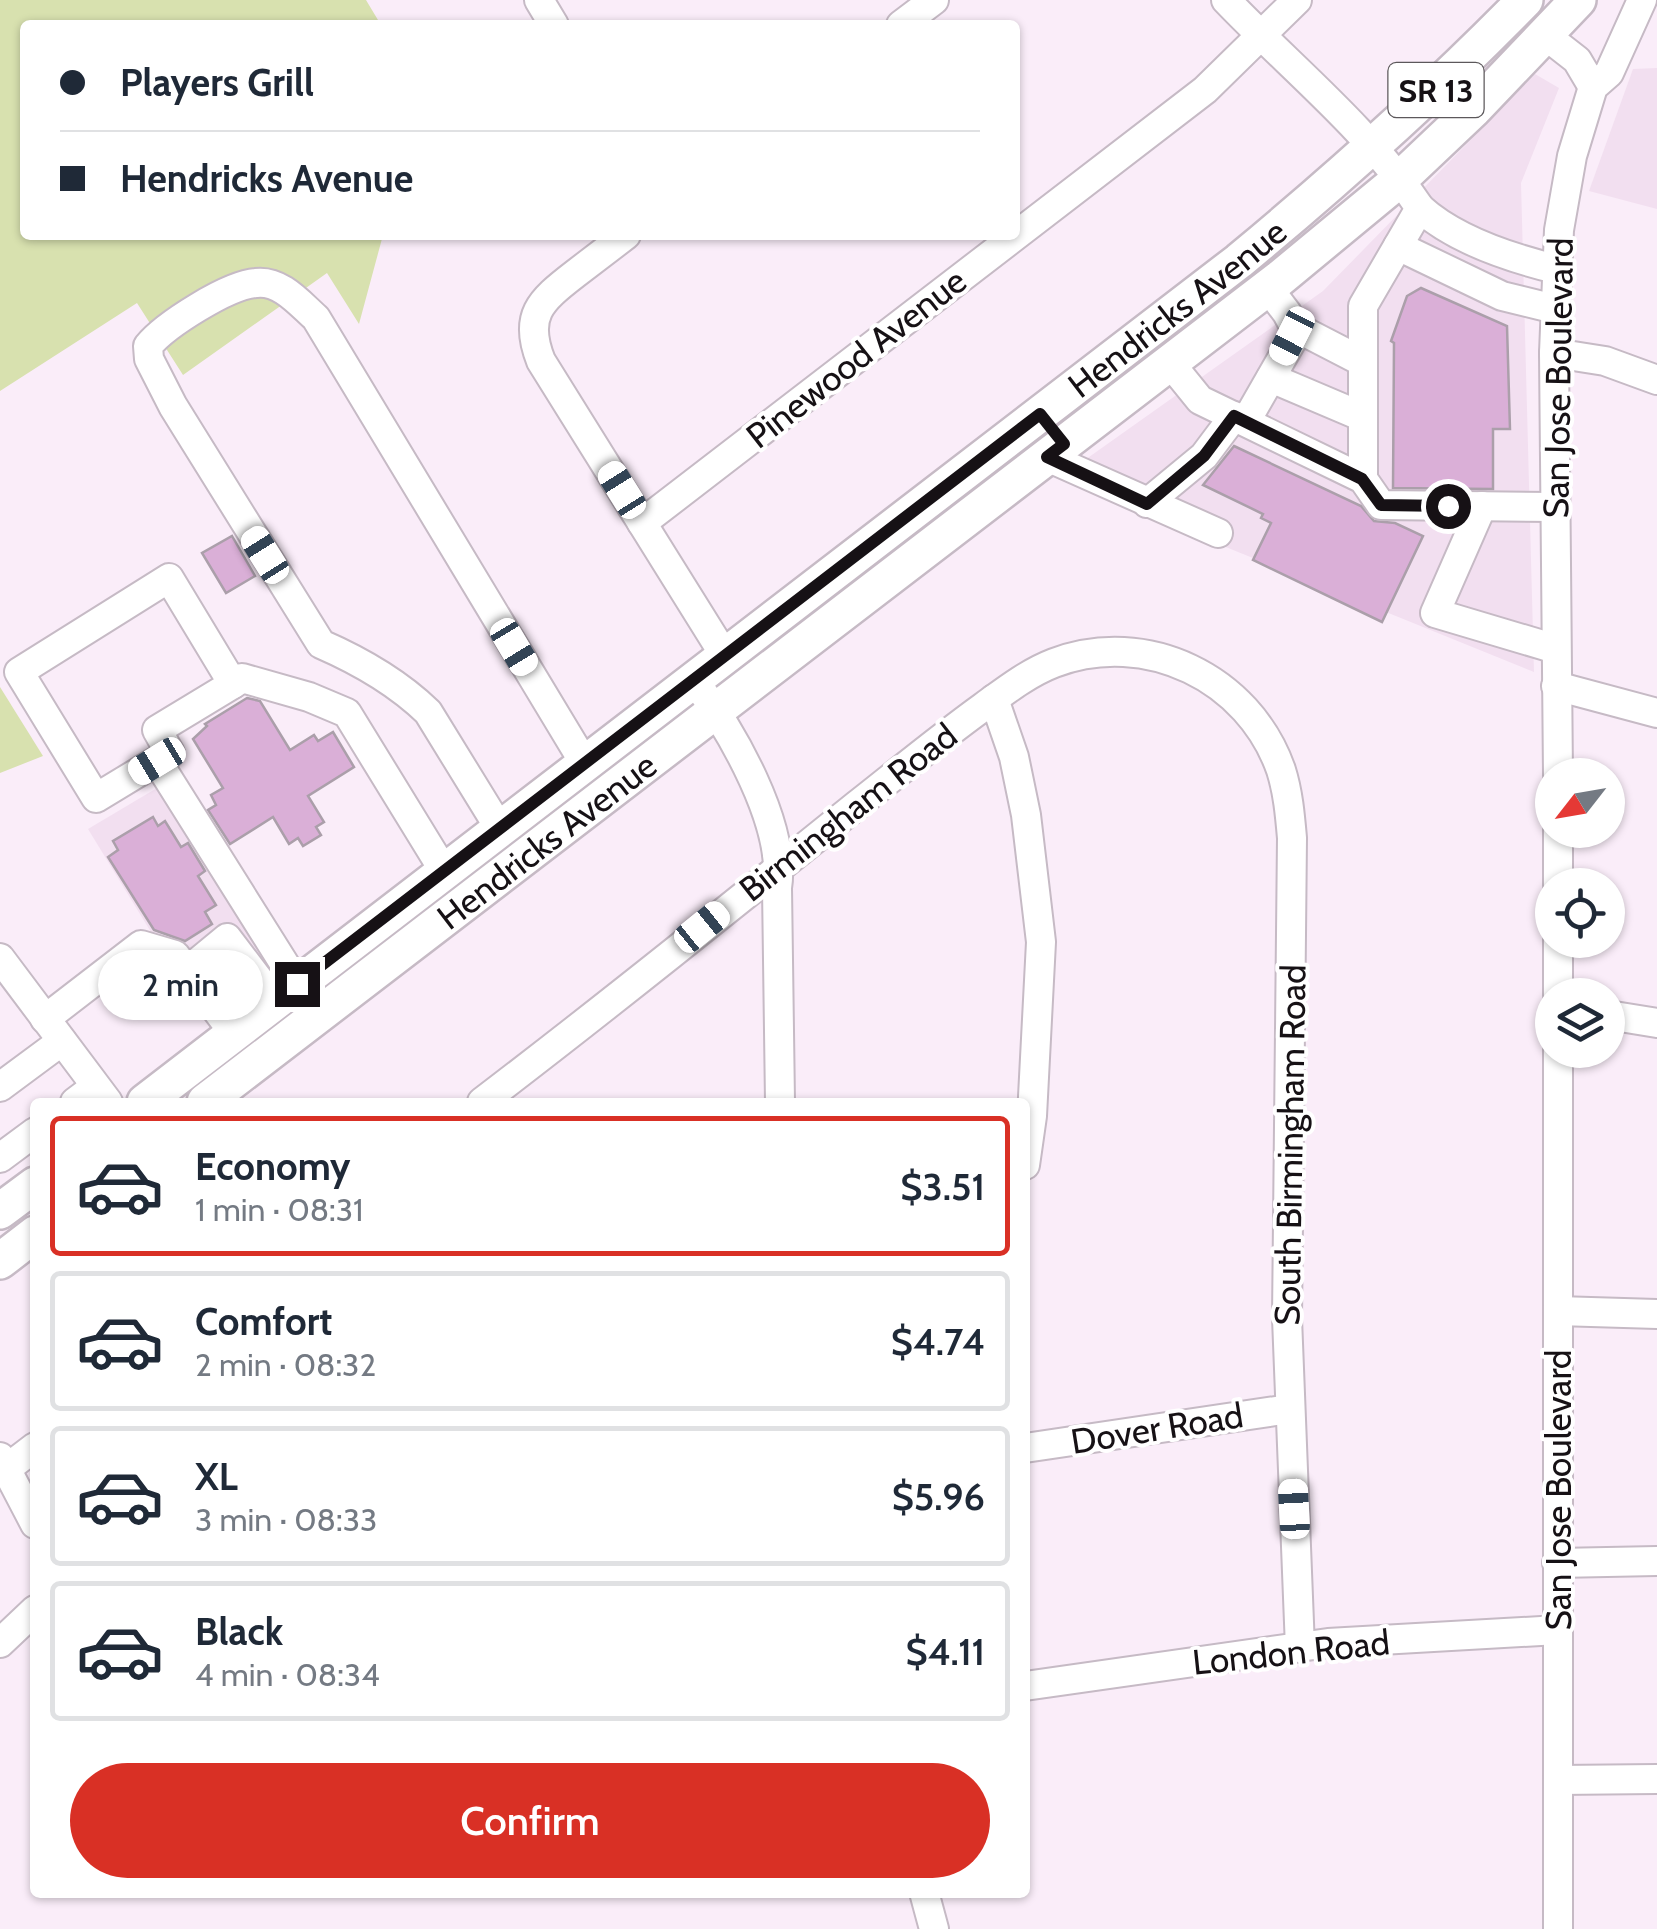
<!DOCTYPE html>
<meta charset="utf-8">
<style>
body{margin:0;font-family:Cabin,sans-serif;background:#f6f6f7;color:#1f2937;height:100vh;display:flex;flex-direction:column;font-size:38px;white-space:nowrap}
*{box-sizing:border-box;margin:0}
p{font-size:32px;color:#747a83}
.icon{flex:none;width:55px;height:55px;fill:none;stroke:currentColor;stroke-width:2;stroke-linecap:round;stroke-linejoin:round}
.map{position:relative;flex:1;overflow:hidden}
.details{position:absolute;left:30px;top:1098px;width:1000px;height:800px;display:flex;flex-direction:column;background:#fff;border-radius:10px;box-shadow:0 2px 8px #0004}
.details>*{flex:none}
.top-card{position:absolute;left:20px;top:20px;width:1000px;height:220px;border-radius:10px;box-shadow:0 2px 8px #0004;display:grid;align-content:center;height:220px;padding:0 40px;background:#fff}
.needle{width:65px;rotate:239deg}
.controls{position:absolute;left:1535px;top:758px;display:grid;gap:20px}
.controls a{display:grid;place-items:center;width:90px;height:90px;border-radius:50%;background:#fff;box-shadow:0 2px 8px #0004;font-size:50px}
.end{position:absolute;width:45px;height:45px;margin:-22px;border:12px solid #161115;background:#fff;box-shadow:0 0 0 5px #fff}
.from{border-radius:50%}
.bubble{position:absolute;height:70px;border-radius:35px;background:#fff;box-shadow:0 2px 8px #0004;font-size:32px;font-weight:600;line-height:70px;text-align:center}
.car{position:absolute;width:30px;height:60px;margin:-30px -15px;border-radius:12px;box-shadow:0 0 8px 2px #0007;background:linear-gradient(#fff 24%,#345 0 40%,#fff 0 76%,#345 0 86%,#fff 0)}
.top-card b{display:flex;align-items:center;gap:35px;height:95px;font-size:38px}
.top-card b+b{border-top:2px solid #e0e1e3}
.top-card i{width:25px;height:25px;background:#1f2937}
ul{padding:18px 0 0;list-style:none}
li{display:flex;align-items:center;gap:30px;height:140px;margin:0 20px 15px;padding:0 20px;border:5px solid #e0e1e3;border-radius:10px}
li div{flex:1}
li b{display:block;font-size:38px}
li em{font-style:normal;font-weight:600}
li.on{border-color:#d93025}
li>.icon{width:90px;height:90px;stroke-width:1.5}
.primary-button{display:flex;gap:20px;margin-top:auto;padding:20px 40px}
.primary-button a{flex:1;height:115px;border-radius:60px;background:#d93025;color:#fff;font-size:40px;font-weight:600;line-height:115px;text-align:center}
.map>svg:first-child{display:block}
.built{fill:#f2dff0}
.green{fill:#d8e1af}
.building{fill:#daafd7;stroke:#ab9faa;stroke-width:2.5}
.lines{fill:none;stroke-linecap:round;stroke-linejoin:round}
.minor-casing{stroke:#c6bac5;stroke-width:32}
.major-casing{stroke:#c6bac5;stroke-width:40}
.minor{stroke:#fff;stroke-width:28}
.major{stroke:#fff;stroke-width:35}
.route{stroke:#161115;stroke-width:12}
.labels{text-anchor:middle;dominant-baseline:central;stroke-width:8;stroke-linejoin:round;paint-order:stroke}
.shield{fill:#fff;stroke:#5c585b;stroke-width:2.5}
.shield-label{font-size:32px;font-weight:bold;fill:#161115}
.street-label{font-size:35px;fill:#161115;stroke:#fff}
</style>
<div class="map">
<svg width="1657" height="1929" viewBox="0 0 1657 1929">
<rect width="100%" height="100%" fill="#faedf9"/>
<g class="built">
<path d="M 1657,68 L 1657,209 L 1589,191 L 1633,69 Z"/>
<path d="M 1535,74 L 1559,88 L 1521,183 L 1534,672 L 1058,479 L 1323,291 Z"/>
<path d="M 162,785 L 275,968 L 206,1022 L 88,829 Z"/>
</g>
<g class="green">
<path d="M 0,0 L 366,0 L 381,25 L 25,25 L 25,235 L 383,235 L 359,324 L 327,273 L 183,375 L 137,303 L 0,391 Z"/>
<path d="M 0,687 L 43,756 L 0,773 Z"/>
</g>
<g class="building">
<path d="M 1421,288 L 1507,326 L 1510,429 L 1493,429 L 1493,489 L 1393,488 L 1394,343 L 1391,341 L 1407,296 Z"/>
<path d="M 1234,446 L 1361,506 L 1374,521 L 1395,523 L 1423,536 L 1382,622 L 1253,560 L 1271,523 L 1261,518 L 1263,514 L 1203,485 Z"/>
<path d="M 232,536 L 255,576 L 226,593 L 202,553 Z"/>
<path d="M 247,698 L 260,701 L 290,750 L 314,735 L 318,741 L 333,732 L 354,767 L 308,796 L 324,822 L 316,827 L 321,835 L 303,846 L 298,838 L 289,844 L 273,817 L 230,844 L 208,810 L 216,805 L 211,795 L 223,788 L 193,739 L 207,726 L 205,724 Z"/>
<path d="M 153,817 L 158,826 L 165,821 L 181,847 L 188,843 L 205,871 L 198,876 L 216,905 L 205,912 L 212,924 L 185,941 L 154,930 L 108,857 L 118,850 L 113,841 Z"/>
</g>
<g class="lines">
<defs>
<g id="minor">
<path d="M 539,0 L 554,25"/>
<path d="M 1226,0 C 1291,68 1368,129 1420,208 L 1363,306 L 1363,479"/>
<path d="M 901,25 L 934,0"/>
<path d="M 1545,35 L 1577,60 L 1593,87"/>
<path d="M 1420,208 C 1455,240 1511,258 1556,269"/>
<path d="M 626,235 C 609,248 592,261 575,274 C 540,301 523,316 541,361 L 725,656"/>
<path d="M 1398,246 L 1502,296 L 1555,309"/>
<path d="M 1268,288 L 1287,313 L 1297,332"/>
<path d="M 1554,353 L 1605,361 L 1657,380"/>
<path d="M 1170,363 L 1200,400 L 1363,479 L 1381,505 L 1555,507"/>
<path d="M 1271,378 L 1363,417"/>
<path d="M 1246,421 L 1297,332 L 1303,331 L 1363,362"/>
<path d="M 1047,457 L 1218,533"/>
<path d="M 1147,503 L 1204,456 L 1234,416"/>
<path d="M 1482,506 L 1435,613 L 1556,649"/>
<path d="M 642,523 L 1205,90 L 1297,0"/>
<path d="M 694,680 C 731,730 787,825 777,888 L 780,1102"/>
<path d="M 233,684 L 242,678 L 309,697 L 347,713 L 444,871"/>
<path d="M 1556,686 L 1657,713"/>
<path d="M 994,699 L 1014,757 L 1026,815 L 1041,942 L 1032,1116 L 1025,1165"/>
<path d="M 157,761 L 96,798 L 19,672 L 169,578 L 233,684 L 157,730 L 170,753 L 157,761 L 297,984"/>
<path d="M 1558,775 L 1554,353 L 1559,230 L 1572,156 L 1593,87 L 1609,73 L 1642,0"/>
<path d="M 500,829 L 428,712 C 397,682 360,661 321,644 L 173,406 L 149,359 L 148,346 C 165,325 228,285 256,283 C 281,280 300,304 316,318 L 585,764"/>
<path d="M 1558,830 L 1558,885"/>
<path d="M 1558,940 L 1558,995"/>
<path d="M 0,958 L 108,1102"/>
<path d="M 187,971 L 227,938 L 275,1001"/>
<path d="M 1608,1015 L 1657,1023"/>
<path d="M 45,1019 L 141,945 L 175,955 L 234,1033"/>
<path d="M 1558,1050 L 1558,1929"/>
<path d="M 0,1087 L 62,1041"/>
<path d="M 75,1102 L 95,1087"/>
<path d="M 482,1102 C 609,1005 733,905 857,805 C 899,772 940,738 983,707 C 1005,691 1028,673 1054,663 C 1146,628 1249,678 1281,770 C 1288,792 1290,815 1292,838 L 1287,1318 L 1300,1648"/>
<path d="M 0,1158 L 35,1132"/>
<path d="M 1558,1311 L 1657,1314"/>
<path d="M 1025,1448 L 1289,1409"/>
<path d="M 0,1457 L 35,1524"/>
<path d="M 6,1469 L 35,1447"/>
<path d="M 1557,1563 L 1657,1561"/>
<path d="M 0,1643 L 35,1610"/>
<path d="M 1025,1686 L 1328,1643 L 1558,1630"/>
<path d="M 1558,1780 L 1657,1779"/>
<path d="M 924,1892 L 934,1929"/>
</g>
<g id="major">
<path id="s1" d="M 145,1102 L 1239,261 C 1339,178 1434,93 1525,0"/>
<path id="s2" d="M 205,1102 L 1279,279 L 1400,179 L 1474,109 L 1578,0"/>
<path d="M 0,1211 L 35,1185"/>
<path d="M 0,1261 L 35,1234"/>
</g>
</defs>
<use href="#minor" class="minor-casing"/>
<use href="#major" class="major-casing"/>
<use href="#minor" class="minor"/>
<use href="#major" class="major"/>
</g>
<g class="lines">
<path class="route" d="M 297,984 L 1040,414 L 1064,444 L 1047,457 L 1147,504 L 1204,456 L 1234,416 L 1362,479 L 1381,505 L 1448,506"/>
</g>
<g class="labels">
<rect class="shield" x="1388.5" y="63" width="95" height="54" rx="8"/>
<g class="shield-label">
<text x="1436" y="90">SR 13</text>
</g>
<g class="street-label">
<text stroke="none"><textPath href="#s1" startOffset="1302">Hendricks Avenue</textPath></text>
<text transform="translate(856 358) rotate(-38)">Pinewood Avenue</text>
<text transform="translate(1558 378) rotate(-89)">San Jose Boulevard</text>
<text transform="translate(848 812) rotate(-38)">Birmingham Road</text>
<text stroke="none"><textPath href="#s2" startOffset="430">Hendricks Avenue</textPath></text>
<text transform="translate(1290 1145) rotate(-89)">South Birmingham Road</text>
<text transform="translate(1157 1428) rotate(-9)">Dover Road</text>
<text transform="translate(1558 1490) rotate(-90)">San Jose Boulevard</text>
<text transform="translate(1291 1652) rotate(-6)">London Road</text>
</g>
</g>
</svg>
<div class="controls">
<a><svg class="needle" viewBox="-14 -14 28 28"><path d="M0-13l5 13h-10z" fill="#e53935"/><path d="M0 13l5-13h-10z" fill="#747a83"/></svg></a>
<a><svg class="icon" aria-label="locate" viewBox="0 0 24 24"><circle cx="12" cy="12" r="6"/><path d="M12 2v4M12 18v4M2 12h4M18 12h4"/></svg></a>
<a><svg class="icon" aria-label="layers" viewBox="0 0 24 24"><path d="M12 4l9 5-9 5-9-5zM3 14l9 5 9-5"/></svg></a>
</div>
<i class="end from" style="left:1448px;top:506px"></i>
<i class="end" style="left:297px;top:984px"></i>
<div class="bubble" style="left:98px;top:950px;width:165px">2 min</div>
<i class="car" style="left:1292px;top:336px;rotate:207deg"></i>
<i class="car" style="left:622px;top:490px;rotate:328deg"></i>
<i class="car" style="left:265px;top:555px;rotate:328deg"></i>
<i class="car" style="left:514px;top:647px;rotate:149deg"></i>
<i class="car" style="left:157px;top:761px;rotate:239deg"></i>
<i class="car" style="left:702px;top:927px;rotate:51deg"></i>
<i class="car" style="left:1294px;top:1509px;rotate:357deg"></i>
<div class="top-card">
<b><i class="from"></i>Players Grill</b>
<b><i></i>Hendricks Avenue</b>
</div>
<section class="details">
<ul>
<li class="on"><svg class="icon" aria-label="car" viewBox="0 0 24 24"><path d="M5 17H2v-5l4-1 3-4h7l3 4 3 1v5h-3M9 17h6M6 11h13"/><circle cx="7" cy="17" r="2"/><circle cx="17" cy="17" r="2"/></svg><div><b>Economy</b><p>1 min · 08:31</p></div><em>$3.51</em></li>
<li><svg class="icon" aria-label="car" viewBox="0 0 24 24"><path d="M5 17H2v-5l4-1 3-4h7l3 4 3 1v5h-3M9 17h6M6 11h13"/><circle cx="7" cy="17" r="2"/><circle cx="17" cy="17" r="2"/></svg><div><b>Comfort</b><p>2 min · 08:32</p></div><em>$4.74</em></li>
<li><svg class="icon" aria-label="car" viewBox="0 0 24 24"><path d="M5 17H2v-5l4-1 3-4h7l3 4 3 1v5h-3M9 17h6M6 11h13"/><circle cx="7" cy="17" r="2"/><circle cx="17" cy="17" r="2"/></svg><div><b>XL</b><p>3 min · 08:33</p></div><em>$5.96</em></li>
<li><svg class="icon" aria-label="car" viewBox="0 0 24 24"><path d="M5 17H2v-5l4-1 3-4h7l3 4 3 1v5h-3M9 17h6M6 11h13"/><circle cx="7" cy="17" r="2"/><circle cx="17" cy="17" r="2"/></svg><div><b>Black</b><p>4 min · 08:34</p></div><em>$4.11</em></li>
</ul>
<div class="primary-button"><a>Confirm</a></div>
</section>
</div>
